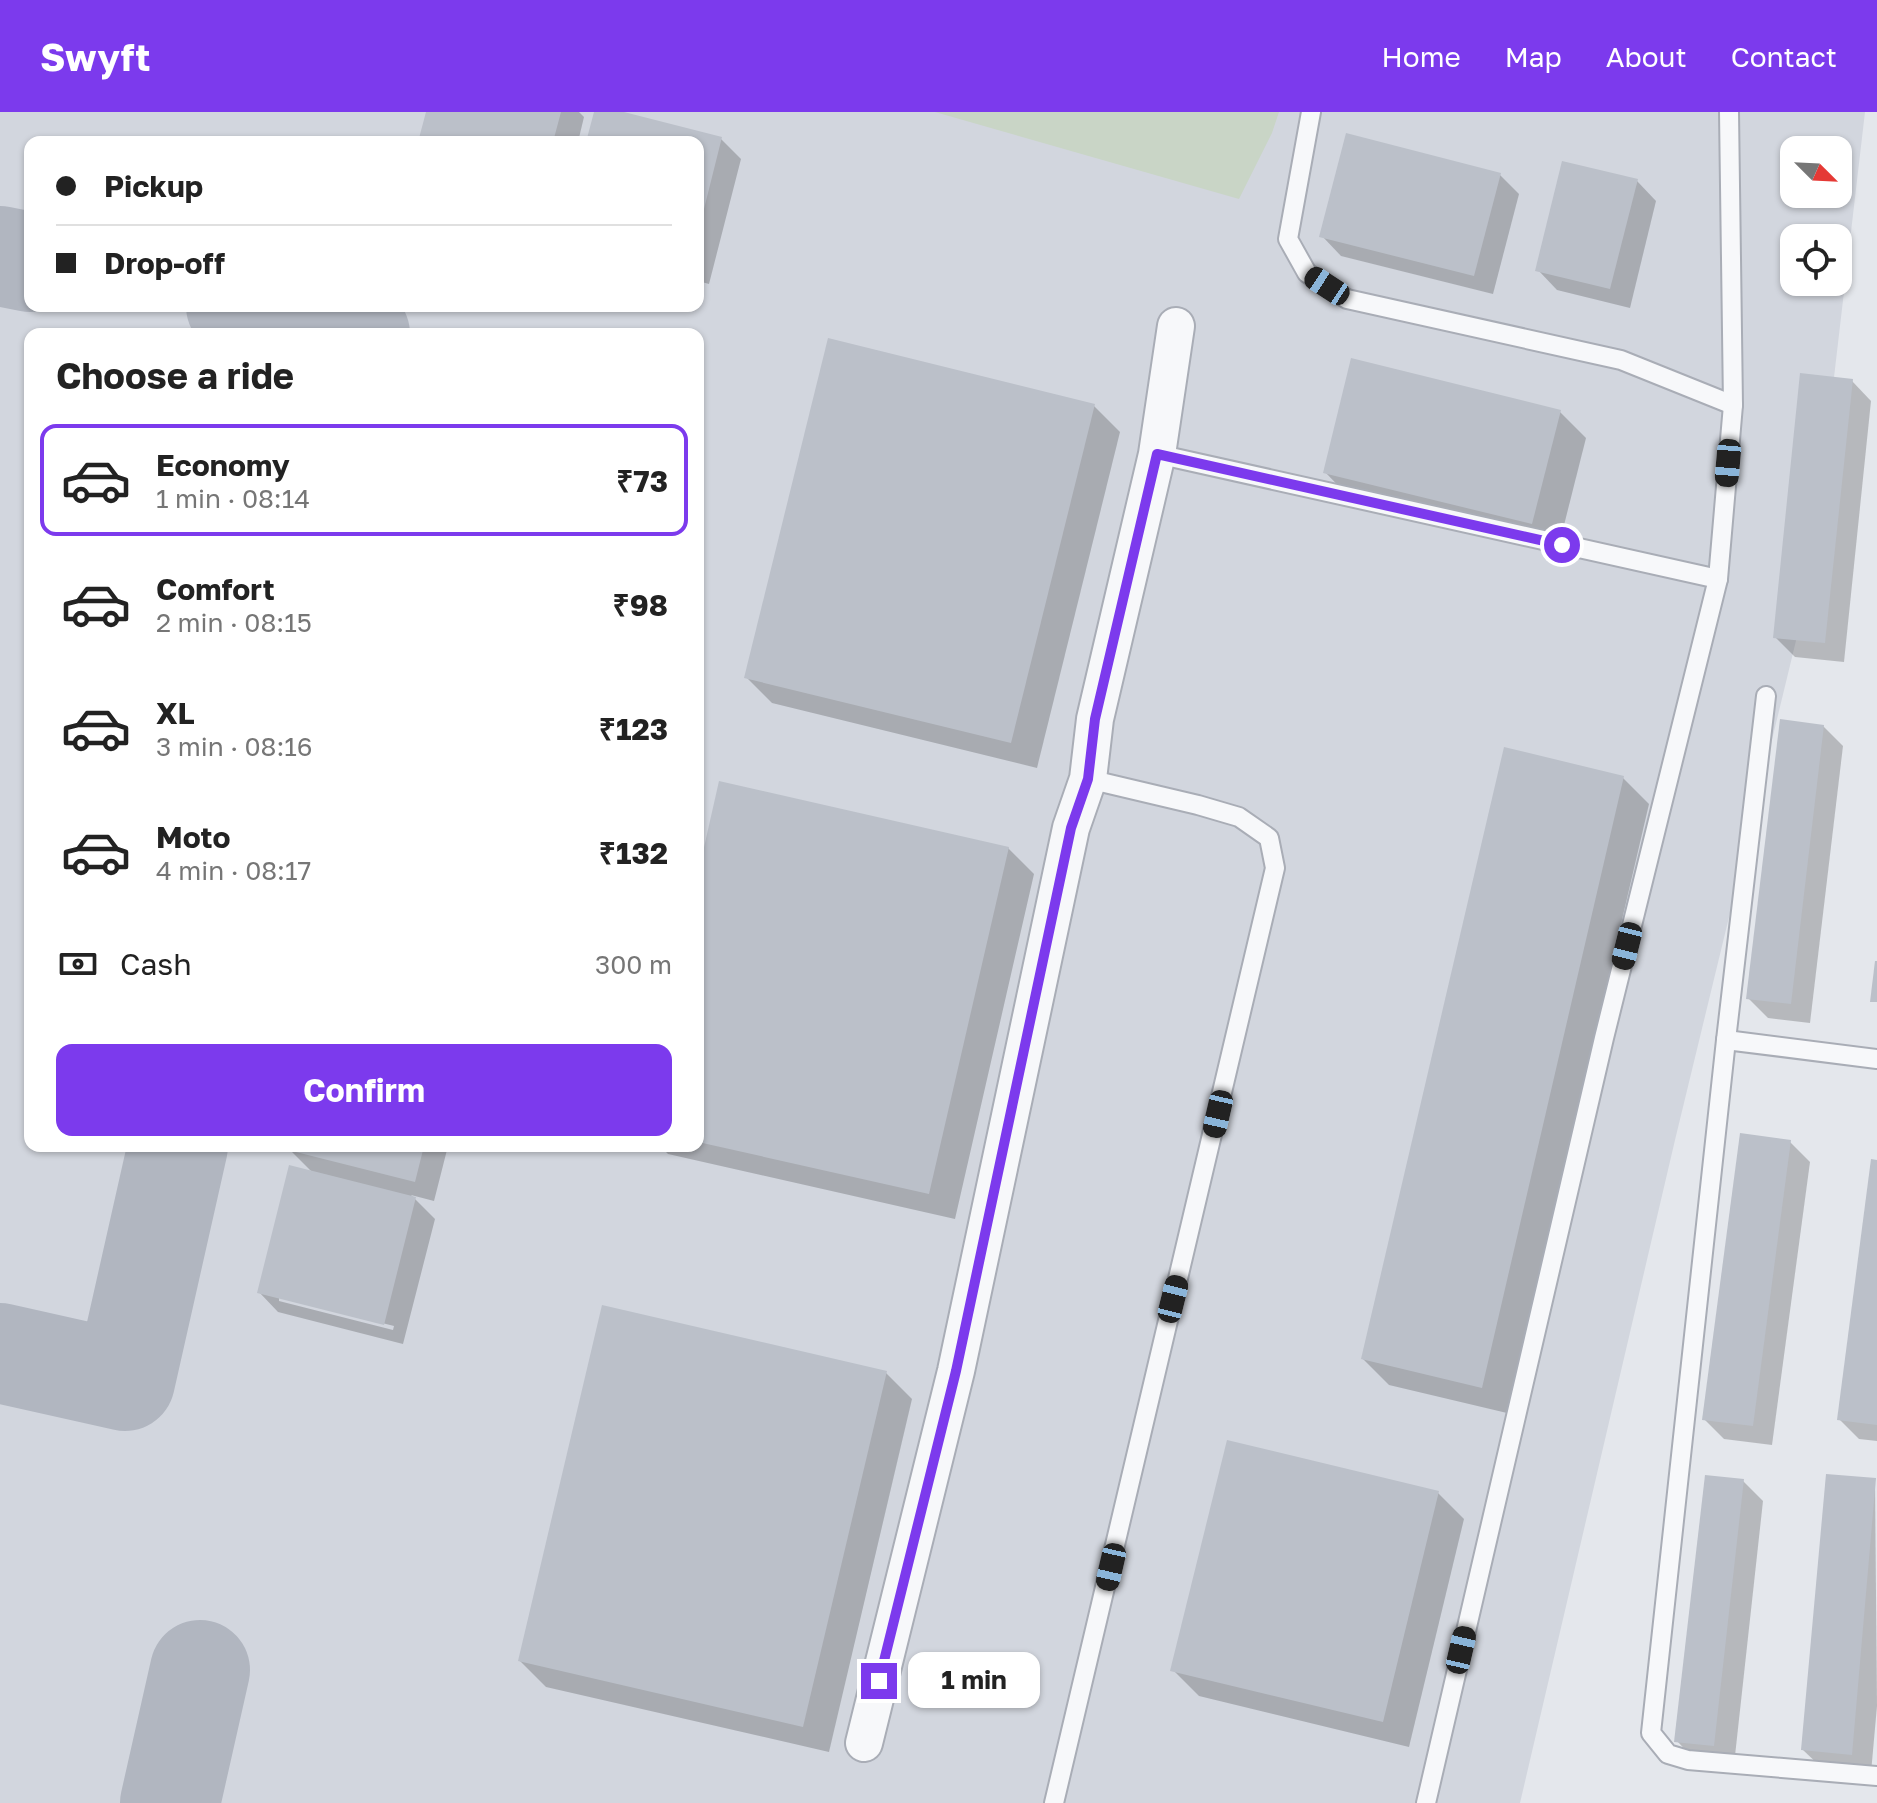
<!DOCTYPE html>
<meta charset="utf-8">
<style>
body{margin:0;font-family:"Golos Text",sans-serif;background:#f6f6f6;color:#222;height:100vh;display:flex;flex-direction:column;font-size:30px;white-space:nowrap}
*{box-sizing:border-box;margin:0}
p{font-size:26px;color:#767676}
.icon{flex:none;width:44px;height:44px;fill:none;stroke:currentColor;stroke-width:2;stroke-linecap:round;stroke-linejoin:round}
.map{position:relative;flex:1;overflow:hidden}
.panel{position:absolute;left:24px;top:216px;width:680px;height:824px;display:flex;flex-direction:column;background:#fff;border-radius:16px;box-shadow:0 2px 6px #0004}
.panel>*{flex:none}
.guide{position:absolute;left:24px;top:24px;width:680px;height:176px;border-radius:16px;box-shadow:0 2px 6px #0004;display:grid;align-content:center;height:176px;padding:0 32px;background:#fff}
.needle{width:52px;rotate:114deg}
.tools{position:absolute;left:1780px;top:24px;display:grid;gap:16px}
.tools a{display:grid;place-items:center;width:72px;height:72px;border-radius:16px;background:#fff;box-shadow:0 2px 6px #0004;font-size:40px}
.end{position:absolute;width:36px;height:36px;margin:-18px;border:10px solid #7c3aed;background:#fff;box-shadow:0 0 0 4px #fff}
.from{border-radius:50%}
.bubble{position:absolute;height:56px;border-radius:16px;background:#fff;box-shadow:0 2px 6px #0004;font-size:26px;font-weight:700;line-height:56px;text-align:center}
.car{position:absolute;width:24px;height:48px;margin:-24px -12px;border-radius:10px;box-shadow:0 0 6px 2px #0007;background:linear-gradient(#222 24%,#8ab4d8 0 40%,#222 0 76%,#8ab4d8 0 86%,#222 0)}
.guide b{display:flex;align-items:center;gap:28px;height:76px;font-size:30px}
.guide b+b{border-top:2px solid #e0e0e0}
.guide i{width:20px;height:20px;background:#222}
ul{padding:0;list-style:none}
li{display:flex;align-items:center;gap:24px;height:112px;margin:0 16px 12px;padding:0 16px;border:4px solid transparent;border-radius:16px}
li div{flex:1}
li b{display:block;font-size:30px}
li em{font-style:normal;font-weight:700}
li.on{border-color:#7c3aed}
li>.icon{width:72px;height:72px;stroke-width:1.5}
h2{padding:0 32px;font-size:36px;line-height:96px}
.pay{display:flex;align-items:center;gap:20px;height:88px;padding:0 32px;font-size:30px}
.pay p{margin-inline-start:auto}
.action{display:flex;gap:16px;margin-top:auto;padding:16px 32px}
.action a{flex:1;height:92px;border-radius:16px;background:#7c3aed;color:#fff;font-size:32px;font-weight:700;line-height:92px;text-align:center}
header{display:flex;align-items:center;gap:48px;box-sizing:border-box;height:112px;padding:0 40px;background:#7c3aed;color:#fff}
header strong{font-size:38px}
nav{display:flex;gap:44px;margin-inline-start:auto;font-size:28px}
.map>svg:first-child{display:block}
.built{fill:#d2d6de;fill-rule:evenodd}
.green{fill:#c9d5c6}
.shadow{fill:#0003;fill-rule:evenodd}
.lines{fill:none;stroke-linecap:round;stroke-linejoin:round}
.taxiway{stroke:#b1b6c0;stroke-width:100}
.building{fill:#bbc0c9}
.lane-casing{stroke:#a9adb6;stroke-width:22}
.street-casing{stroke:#a9adb6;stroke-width:40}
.lane{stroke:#f7f8fa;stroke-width:18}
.street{stroke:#f7f8fa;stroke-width:36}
.route{stroke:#7c3aed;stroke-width:10}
</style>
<header>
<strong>Swyft</strong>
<nav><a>Home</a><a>Map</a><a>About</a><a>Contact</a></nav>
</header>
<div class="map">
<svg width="1877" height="1691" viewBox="0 0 1877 1691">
<rect width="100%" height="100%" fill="#e4e7ec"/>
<path class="built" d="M 0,0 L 1865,0 L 1822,368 L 1801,508 L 1675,1028 L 1520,1691 L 0,1691 ZM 30,30 L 698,30 L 698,194 L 30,194 ZM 1794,38 L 1838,38 L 1838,82 L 1794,82 ZM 1794,126 L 1838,126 L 1838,170 L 1794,170 ZM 30,222 L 698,222 L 698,1034 L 30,1034 Z"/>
<path class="green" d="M 935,0 L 1279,0 L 1272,21 L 1239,87 Z"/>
<g class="shadow">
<path d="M 428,0 L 579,0 L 584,5 L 578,30 L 420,30 Z"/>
<path d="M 596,0 L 616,0 L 721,27 L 741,47 L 709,172 L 698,169 L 698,30 L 588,30 Z"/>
<path d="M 1500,63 L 1519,82 L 1493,182 L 1341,144 L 1322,124 Z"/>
<path d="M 1637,69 L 1656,89 L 1630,196 L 1557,178 L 1538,158 Z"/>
<path d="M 1852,269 L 1871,289 L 1844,550 L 1795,545 L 1775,525 Z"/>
<path d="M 1094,294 L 1120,320 L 1037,656 L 772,591 L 746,565 Z"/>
<path d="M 1560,300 L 1586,326 L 1558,437 L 1351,387 L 1325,360 Z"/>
<path d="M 1823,614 L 1843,634 L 1810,911 L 1768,906 L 1748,886 Z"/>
<path d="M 1623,666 L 1649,692 L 1507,1301 L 1389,1273 L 1363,1247 Z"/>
<path d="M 1008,736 L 1034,762 L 955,1107 L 668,1042 L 660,1034 L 698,1034 L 698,771 Z"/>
<path d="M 1790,1030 L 1810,1050 L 1772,1333 L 1724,1327 L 1704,1307 Z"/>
<path d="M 291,1034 L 448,1034 L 434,1089 L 411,1083 L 435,1107 L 403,1232 L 278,1200 L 259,1180 L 314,1062 L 290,1038 ZM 279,1185 L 394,1214 L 393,1218 L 279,1189 Z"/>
<path d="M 1877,1050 L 1877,1329 L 1859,1327 L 1839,1307 Z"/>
<path d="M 886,1261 L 912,1287 L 829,1640 L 546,1575 L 520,1549 Z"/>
<path d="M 1875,1368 L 1877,1594 L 1871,1661 L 1823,1657 L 1803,1638 Z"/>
<path d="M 1743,1369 L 1763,1389 L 1734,1653 L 1696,1649 L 1677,1629 Z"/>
<path d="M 1438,1381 L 1464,1407 L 1409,1635 L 1199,1584 L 1173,1558 Z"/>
</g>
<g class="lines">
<g class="taxiway">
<path d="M 0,144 L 30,150"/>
<path d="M 236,194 L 360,222"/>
<path d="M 0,1241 L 125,1269 L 178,1034"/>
<path d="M 170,1691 L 200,1558"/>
</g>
</g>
<g class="building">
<path d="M 426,0 L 561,0 L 553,30 L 418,30 Z"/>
<path d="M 594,0 L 624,0 L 722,25 L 699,117 L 698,30 L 586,30 Z"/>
<path d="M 1346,21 L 1501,61 L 1474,164 L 1319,125 Z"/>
<path d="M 1562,49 L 1638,67 L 1610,177 L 1535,159 Z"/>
<path d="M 828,226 L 1095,292 L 1011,631 L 744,566 Z"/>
<path d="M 1351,246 L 1561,298 L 1532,412 L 1323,361 Z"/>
<path d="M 1800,261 L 1853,267 L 1825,531 L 1773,526 Z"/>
<path d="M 1780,607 L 1824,613 L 1791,892 L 1746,887 Z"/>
<path d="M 1504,635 L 1624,664 L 1482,1276 L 1361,1247 Z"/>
<path d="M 719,669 L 1009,735 L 929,1082 L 698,1030 L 698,762 Z"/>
<path d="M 1875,849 L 1877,849 L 1877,890 L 1870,890 Z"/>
<path d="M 1740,1021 L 1791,1028 L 1753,1314 L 1702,1308 Z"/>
<path d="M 289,1034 L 424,1034 L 415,1070 L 288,1038 Z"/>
<path d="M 1871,1047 L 1877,1048 L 1877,1313 L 1837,1308 Z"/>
<path d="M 289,1053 L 416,1085 L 384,1213 L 257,1181 Z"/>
<path d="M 602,1193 L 887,1259 L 803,1615 L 518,1549 Z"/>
<path d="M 1227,1328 L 1439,1379 L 1383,1610 L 1170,1559 Z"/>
<path d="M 1826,1362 L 1876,1366 L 1852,1643 L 1801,1638 Z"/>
<path d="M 1705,1363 L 1744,1367 L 1714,1634 L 1674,1630 Z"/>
</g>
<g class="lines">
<defs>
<g id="lane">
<path d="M 1311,0 L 1288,127 L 1307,161 L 1347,187 L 1621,248 L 1733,293"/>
<path d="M 1157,342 L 1718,467"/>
<path d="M 1766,584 L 1726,928 L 1651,1621 L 1668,1642 L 1688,1648 L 1877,1664"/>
<path d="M 1726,928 L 1877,947"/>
<path d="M 1054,1691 L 1275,756 L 1269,726 L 1239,705 L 1198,693 L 1088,667"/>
<path d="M 1426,1691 L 1604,926 L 1718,467 L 1733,293 L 1729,0"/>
</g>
<path id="street" d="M 864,1631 L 956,1259 L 1071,716 L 1088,667 L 1095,607 L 1157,342 L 1176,214"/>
</defs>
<use href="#lane" class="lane-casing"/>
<use href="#street" class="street-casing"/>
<use href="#lane" class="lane"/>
<use href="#street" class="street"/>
</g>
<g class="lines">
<path class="route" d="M 879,1569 L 956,1259 L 1071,716 L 1088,667 L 1095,607 L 1157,342 L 1562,433"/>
</g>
</svg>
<div class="tools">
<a><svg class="needle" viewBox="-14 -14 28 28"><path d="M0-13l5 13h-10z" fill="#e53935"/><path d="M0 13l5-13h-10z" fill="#767676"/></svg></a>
<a><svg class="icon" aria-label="locate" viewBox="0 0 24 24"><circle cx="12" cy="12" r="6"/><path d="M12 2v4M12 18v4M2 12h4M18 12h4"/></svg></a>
</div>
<i class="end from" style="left:1562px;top:433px"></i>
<i class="end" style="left:879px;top:1569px"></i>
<div class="bubble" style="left:908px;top:1540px;width:132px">1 min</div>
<i class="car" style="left:1327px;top:174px;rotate:303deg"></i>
<i class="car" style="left:1728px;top:351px;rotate:185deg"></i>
<i class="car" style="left:1627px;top:834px;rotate:194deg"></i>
<i class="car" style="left:1218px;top:1002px;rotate:193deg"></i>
<i class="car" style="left:1173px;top:1187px;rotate:14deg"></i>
<i class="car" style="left:1111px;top:1455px;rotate:193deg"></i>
<i class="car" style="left:1461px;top:1538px;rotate:13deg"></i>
<div class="guide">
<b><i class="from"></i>Pickup</b>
<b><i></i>Drop-off</b>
</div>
<section class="panel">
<h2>Choose a ride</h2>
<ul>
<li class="on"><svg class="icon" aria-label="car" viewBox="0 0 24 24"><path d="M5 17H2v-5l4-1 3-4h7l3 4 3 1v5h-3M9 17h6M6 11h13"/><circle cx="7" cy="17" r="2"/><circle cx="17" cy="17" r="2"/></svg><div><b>Economy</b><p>1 min · 08:14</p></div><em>₹73</em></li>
<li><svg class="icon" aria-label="car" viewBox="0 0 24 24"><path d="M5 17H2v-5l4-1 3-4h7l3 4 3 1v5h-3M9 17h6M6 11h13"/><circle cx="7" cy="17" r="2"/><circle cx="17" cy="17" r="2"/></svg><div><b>Comfort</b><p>2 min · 08:15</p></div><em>₹98</em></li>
<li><svg class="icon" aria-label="car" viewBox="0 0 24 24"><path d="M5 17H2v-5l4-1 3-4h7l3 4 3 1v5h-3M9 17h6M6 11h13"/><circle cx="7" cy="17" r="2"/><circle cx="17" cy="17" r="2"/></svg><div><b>XL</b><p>3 min · 08:16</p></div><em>₹123</em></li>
<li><svg class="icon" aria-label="car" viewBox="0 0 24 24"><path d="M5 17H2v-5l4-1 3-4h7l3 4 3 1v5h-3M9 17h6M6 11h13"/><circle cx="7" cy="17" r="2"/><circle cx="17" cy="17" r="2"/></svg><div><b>Moto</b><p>4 min · 08:17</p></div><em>₹132</em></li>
</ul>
<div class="pay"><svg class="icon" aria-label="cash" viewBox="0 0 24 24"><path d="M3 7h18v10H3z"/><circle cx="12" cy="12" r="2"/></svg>Cash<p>300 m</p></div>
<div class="action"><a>Confirm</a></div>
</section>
</div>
